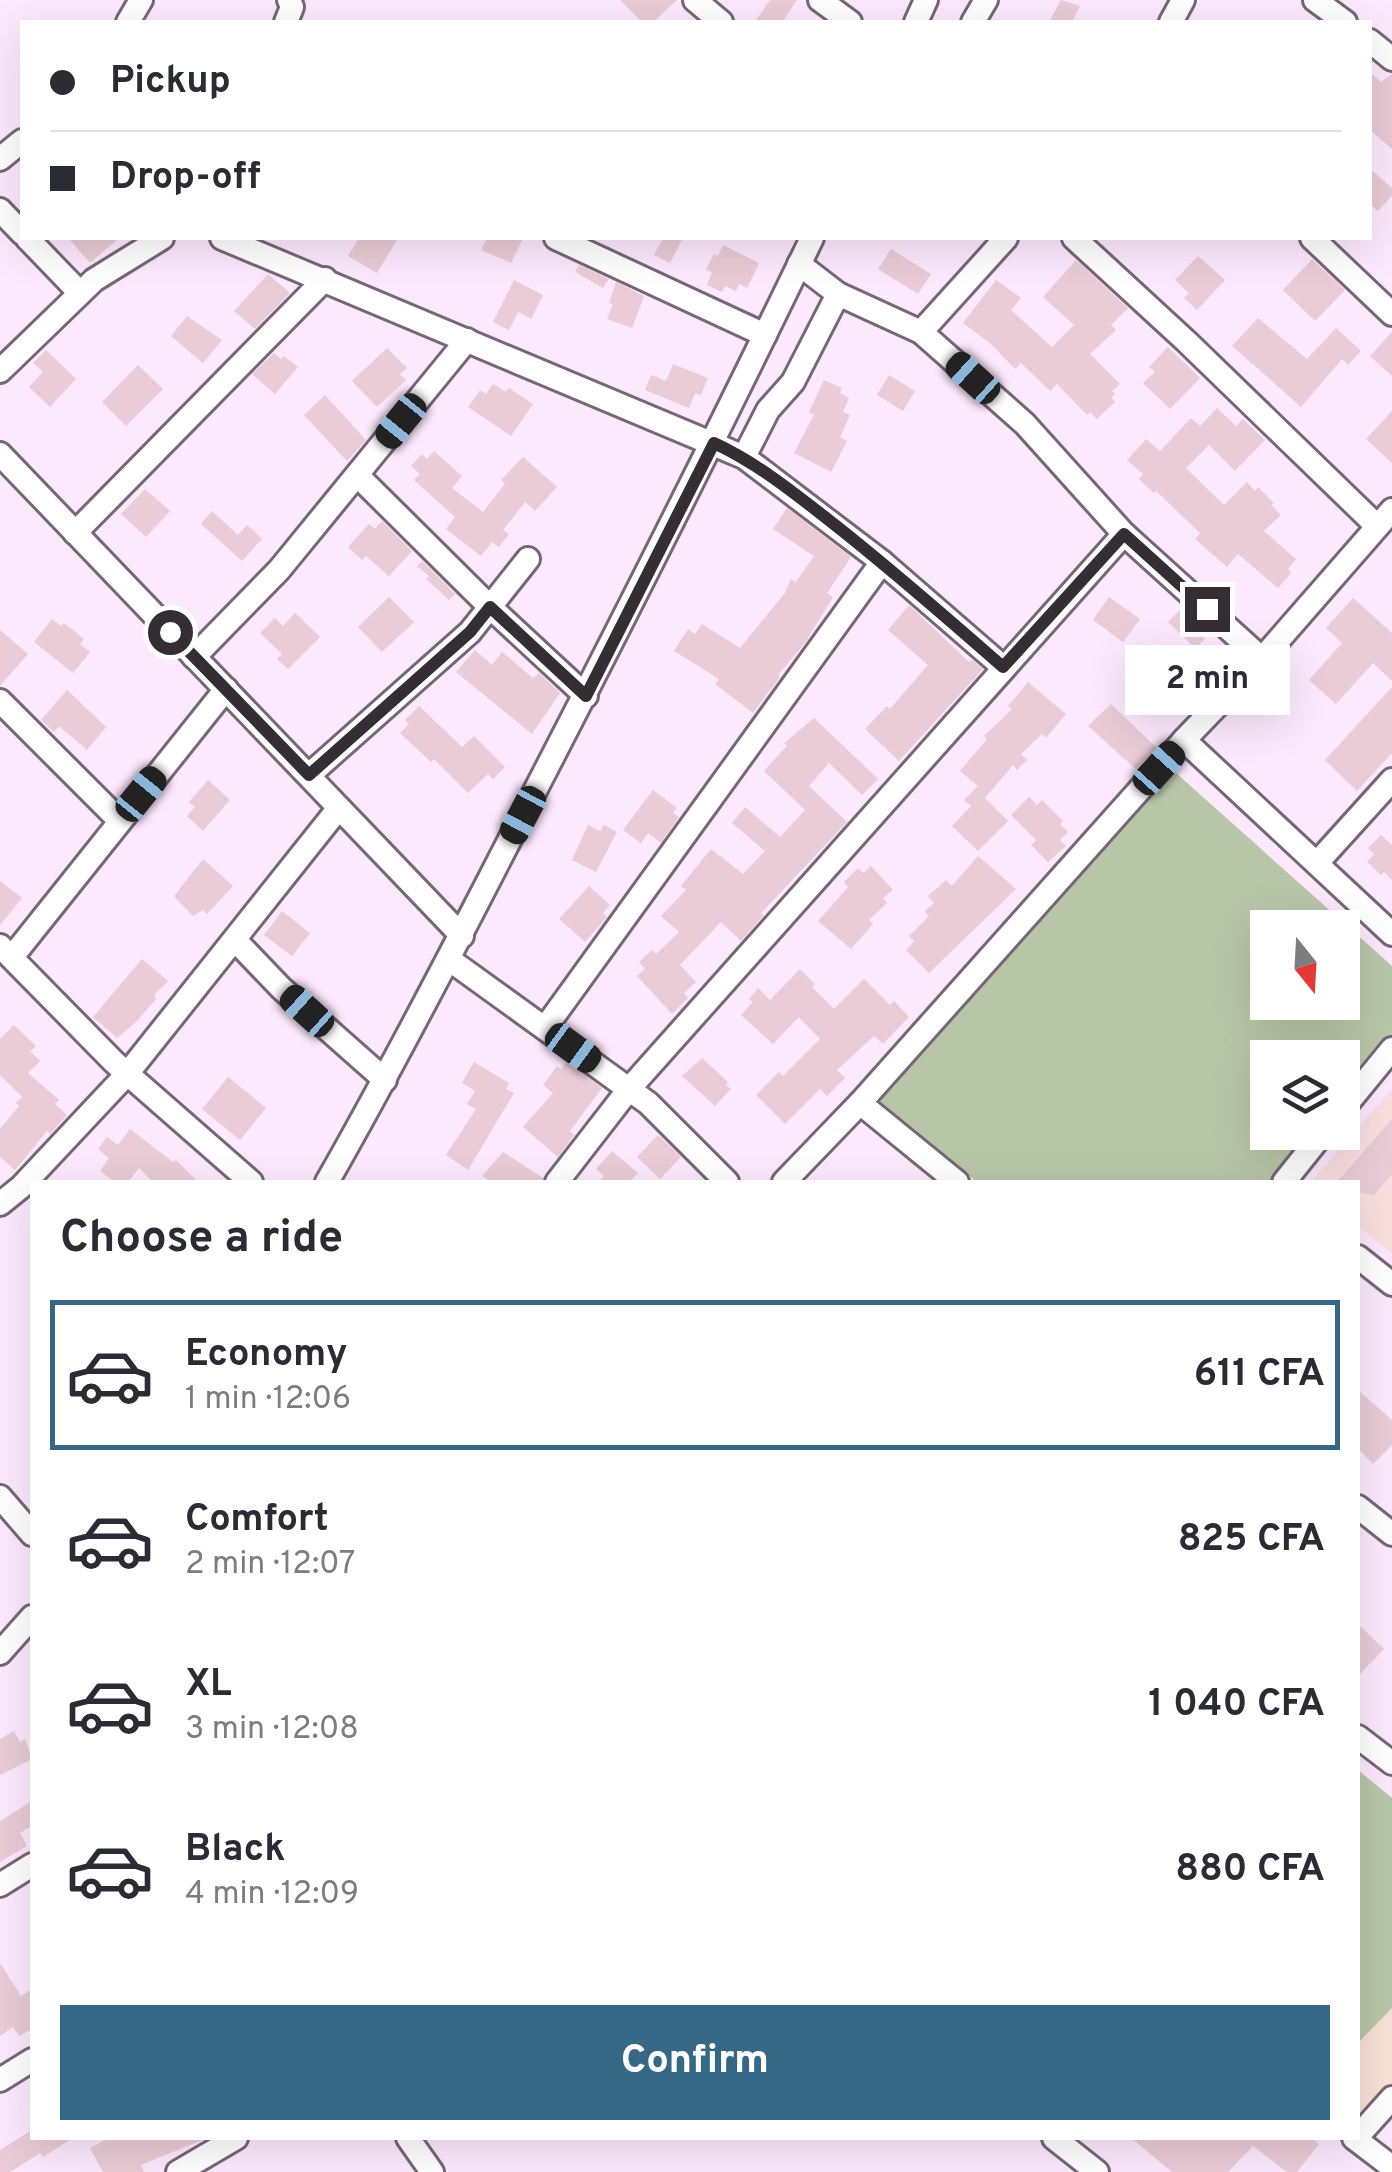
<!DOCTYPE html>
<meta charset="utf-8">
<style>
body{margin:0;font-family:Overpass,sans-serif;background:#f7f7f7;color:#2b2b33;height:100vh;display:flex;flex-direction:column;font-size:38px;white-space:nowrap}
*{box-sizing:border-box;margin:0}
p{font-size:32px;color:#7c7c81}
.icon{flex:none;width:55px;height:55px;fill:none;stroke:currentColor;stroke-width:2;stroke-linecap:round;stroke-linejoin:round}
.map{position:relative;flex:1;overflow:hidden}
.side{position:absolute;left:30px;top:1180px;width:1330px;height:960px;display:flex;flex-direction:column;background:#fff;border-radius:0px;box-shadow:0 10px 40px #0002}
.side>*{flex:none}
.guide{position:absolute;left:20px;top:20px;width:1352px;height:220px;border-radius:0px;box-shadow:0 10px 40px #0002;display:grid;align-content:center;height:220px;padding:0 30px;background:#fff}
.needle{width:65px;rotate:162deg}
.fabs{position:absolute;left:1250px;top:910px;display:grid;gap:20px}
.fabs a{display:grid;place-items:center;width:110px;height:110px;border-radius:0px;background:#fff;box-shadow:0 10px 40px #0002;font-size:50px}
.end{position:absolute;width:45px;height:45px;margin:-22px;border:12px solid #342d34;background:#fff;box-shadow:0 0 0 5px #fff}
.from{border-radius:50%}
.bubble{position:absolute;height:70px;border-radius:0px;background:#fff;box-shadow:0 10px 40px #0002;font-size:32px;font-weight:700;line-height:70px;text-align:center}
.car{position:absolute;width:30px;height:60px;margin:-30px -15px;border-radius:12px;box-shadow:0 0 8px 2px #0007;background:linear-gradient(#222 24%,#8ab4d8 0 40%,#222 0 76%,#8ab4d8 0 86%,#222 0)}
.guide b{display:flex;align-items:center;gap:35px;height:95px;font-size:38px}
.guide b+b{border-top:2px solid #e1e1e2}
.guide i{width:25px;height:25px;background:#2b2b33}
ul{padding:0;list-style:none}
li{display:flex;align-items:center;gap:30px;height:150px;margin:0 20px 15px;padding:0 10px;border:5px solid transparent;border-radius:0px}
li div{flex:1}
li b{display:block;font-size:38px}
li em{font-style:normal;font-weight:700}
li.current{border-color:#356885}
li>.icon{width:90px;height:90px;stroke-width:1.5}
h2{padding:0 30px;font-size:45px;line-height:120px}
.action{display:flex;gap:20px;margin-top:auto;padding:20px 30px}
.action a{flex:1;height:115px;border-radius:0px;background:#356885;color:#fff;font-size:40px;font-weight:700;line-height:115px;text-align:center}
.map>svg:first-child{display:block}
.commercial{fill:#f8e1d6}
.education{fill:#fadfdf}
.green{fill:#b8c6a8;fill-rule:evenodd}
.building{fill:#e9ccd5}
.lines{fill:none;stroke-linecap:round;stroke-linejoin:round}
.minor-casing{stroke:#786678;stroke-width:28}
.minor{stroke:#fff;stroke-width:22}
.route{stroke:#342d34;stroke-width:12}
</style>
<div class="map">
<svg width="1392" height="2172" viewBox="0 0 1392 2172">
<rect width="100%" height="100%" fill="#fde9fd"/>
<path class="commercial" d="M 1392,2008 L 1392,2086 L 1358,2121 L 1358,2043 Z"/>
<path class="education" d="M 1392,1089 L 1392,1253 L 1358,1226 L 1358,1182 L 1311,1182 Z"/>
<g class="green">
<path d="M 1166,764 L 1392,966 L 1392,1060 L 1343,1124 L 1342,1058 L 1268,1058 L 1268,1132 L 1336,1133 L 1297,1182 L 977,1182 L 874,1100 ZM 1268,928 L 1342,928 L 1342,1002 L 1268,1002 Z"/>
<path d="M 1358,1770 L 1392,1798 L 1392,2008 L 1358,2043 Z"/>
</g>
<g class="building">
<path d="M 620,0 L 677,0 L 653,22 L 642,22 Z"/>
<path d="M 770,0 L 797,0 L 782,22 L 755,22 Z"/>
<path d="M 1061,0 L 1080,6 L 1072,22 L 1049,22 Z"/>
<path d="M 1370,72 L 1381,82 L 1392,74 L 1392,149 L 1370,130 Z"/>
<path d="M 1370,169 L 1392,188 L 1392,196 L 1378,211 L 1370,204 Z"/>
<path d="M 68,238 L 119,238 L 90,263 Z"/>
<path d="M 359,238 L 398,238 L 377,273 L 348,256 Z"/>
<path d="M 487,238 L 523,238 L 511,263 L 481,250 Z"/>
<path d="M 663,238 L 683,238 L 670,263 L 654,255 Z"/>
<path d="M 723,245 L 759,263 L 747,288 L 739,284 L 736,291 L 725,286 L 722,292 L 707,285 L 712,272 L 706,270 L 714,254 L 718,256 Z"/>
<path d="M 891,249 L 931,274 L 918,294 L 878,269 Z"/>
<path d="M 1198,256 L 1225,280 L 1197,310 L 1184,298 L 1189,293 L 1175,280 Z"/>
<path d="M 1312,259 L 1345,290 L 1315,321 L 1283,290 Z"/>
<path d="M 1076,260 L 1128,308 L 1111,325 L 1116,330 L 1090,354 L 1120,384 L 1112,391 L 1115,394 L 1111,397 L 1115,402 L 1097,419 L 1090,412 L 1087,415 L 1057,384 L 1050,391 L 1021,363 L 1015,369 L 991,344 L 963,323 L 996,280 L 1021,298 L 1011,310 L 1052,347 L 1074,325 L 1043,297 Z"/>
<path d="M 579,265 L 609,279 L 603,288 L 575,272 Z"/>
<path d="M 268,274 L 290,293 L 255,329 L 234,311 Z"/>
<path d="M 514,280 L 543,295 L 531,319 L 518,312 L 509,330 L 493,322 Z"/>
<path d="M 616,282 L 644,296 L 632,328 L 607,319 L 613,304 L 609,303 Z"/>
<path d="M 187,316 L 222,340 L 203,363 L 171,336 Z"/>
<path d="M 1258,318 L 1307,359 L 1336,328 L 1361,351 L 1348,365 L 1342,359 L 1301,407 L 1232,346 Z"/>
<path d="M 1392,332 L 1392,376 L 1370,356 Z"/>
<path d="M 1168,347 L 1200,378 L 1170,409 L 1143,383 L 1155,372 L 1149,367 Z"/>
<path d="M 387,348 L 407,368 L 400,374 L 406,380 L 377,407 L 352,381 Z"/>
<path d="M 46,350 L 76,379 L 50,407 L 29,387 L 43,372 L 33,363 Z"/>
<path d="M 274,353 L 281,359 L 284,356 L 298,367 L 275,394 L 252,374 Z"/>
<path d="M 673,364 L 708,378 L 701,395 L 695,393 L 689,408 L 645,390 L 651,375 L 666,381 Z"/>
<path d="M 138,365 L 163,389 L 126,426 L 102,402 Z"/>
<path d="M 889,375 L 915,391 L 903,411 L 877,395 Z"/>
<path d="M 824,380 L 842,388 L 840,393 L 849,398 L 843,412 L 850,415 L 840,437 L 847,441 L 831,472 L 794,453 L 814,415 L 809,412 Z"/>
<path d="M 493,384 L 506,392 L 509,388 L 533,404 L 511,436 L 468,407 L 480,390 L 486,394 Z"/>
<path d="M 325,395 L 366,440 L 347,461 L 304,415 Z"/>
<path d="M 1217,408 L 1236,426 L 1243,419 L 1265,440 L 1235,471 L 1209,445 L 1186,468 L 1224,505 L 1247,482 L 1255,491 L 1258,487 L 1274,503 L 1271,505 L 1281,515 L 1264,531 L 1296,559 L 1288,569 L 1291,573 L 1278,588 L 1238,554 L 1227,567 L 1195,539 L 1200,533 L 1156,491 L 1154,493 L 1139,479 L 1143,474 L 1127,460 L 1146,439 L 1160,451 L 1191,418 L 1200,426 Z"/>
<path d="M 1392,411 L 1392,463 L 1366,439 Z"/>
<path d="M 434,451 L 462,476 L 452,488 L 483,512 L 505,484 L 501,480 L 523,457 L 557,487 L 535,511 L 525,502 L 503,530 L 509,534 L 499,547 L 492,542 L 481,556 L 446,529 L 455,517 L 414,480 L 420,474 L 411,466 L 422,454 L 427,459 Z"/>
<path d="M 145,489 L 170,511 L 146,537 L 121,514 Z"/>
<path d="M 787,508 L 851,557 L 827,593 L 833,597 L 805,643 L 778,675 L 780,677 L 753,713 L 715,684 L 719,679 L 674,651 L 688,629 L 695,634 L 702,624 L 740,648 L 785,593 L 791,579 L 796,582 L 814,556 L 773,529 Z"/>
<path d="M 212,511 L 238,535 L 247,525 L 262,539 L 242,561 L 201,524 Z"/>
<path d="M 382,521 L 412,551 L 389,576 L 366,556 L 362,560 L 348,547 L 369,524 L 375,529 Z"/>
<path d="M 422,561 L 455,594 L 449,600 L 426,579 L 429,576 L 417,566 Z"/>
<path d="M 389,597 L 414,622 L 382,652 L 358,627 Z"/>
<path d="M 1109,597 L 1140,619 L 1123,642 L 1093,620 Z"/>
<path d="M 1353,598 L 1392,633 L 1392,681 L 1373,663 L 1336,704 L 1309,680 L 1342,643 L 1326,628 Z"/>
<path d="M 909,605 L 969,662 L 972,660 L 983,669 L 899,761 L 865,729 L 887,706 L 890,709 L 928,665 L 888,630 Z"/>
<path d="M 1183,607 L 1207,629 L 1201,635 L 1205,639 L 1195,648 L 1168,622 Z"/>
<path d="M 295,613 L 320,637 L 288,669 L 277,659 L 282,654 L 260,633 L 275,618 L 283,626 Z"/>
<path d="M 52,619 L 61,626 L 64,623 L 84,639 L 80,644 L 90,652 L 73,673 L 34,642 Z"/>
<path d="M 0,630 L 28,654 L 0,686 Z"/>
<path d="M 475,650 L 492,665 L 502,652 L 533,678 L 539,673 L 560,693 L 532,734 L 456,672 Z"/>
<path d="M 1028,682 L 1066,714 L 1046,738 L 1042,734 L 1021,754 L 1027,760 L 1017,770 L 1013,765 L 985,798 L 1008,821 L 978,851 L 952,826 L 971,806 L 964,800 L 978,786 L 960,771 L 987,739 L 984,736 L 1012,709 L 1008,706 Z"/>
<path d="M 1392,687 L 1392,753 L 1357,791 L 1325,760 Z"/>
<path d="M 67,690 L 106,727 L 87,750 L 59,726 L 54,732 L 41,720 Z"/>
<path d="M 1111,704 L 1157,748 L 1136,769 L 1088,726 Z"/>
<path d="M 419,706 L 462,747 L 474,736 L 505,767 L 493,779 L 488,774 L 468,793 L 434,759 L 431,762 L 400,733 L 409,724 L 405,720 Z"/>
<path d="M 814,718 L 878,779 L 862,795 L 829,763 L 809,786 L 847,822 L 761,913 L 764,915 L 741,941 L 721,922 L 680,965 L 696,982 L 684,993 L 688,998 L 672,1014 L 637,976 L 645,969 L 639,962 L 652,950 L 656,954 L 679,932 L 661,916 L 686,890 L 681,886 L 711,849 L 743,874 L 765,851 L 732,823 L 745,807 L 780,837 L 805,810 L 764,771 L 787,746 L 784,743 Z"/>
<path d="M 208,780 L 230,800 L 203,831 L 187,816 L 195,807 L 189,802 Z"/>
<path d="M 653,790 L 677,808 L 673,813 L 679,817 L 661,843 L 648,833 L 641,843 L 623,830 Z"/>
<path d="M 1029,797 L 1037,805 L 1042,800 L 1063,821 L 1060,824 L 1068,832 L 1060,840 L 1066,846 L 1048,862 L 1031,845 L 1036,840 L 1011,815 Z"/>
<path d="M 588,825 L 600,831 L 604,825 L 617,832 L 596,872 L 572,860 Z"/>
<path d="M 1381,835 L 1392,845 L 1392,880 L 1384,872 L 1381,875 L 1367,862 L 1374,854 L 1368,848 Z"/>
<path d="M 978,856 L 1016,889 L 929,973 L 906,950 L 914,941 L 909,936 L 929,916 L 925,911 L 934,903 L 928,896 L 946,880 L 952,886 Z"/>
<path d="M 203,859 L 233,886 L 207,914 L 203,910 L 193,916 L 174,896 Z"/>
<path d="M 871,866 L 893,890 L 883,898 L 887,903 L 869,920 L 873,924 L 851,949 L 818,921 L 848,887 L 844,882 L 858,868 L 863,873 Z"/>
<path d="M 0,881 L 22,898 L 0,925 Z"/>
<path d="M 589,886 L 610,905 L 603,913 L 607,917 L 585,942 L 559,919 Z"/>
<path d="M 282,911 L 310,933 L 292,956 L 264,935 Z"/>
<path d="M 142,959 L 168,981 L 154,995 L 156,999 L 137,1021 L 117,1038 L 93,1017 Z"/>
<path d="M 800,969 L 815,984 L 812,987 L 834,1009 L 864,979 L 890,1005 L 894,1001 L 909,1017 L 883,1044 L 874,1036 L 837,1070 L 845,1078 L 827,1096 L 820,1089 L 785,1124 L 756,1095 L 779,1072 L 783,1076 L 820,1039 L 799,1017 L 773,1044 L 741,1015 L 753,1002 L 749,999 L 758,988 L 770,1000 Z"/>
<path d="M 14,1025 L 36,1046 L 30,1051 L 40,1061 L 28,1073 L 59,1100 L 55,1104 L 67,1115 L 50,1134 L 47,1131 L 15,1170 L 0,1157 L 0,1129 L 19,1106 L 16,1103 L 22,1097 L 0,1075 L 0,1039 Z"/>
<path d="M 702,1058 L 728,1082 L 726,1085 L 731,1089 L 715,1106 L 682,1076 Z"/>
<path d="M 474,1062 L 509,1083 L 506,1089 L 514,1093 L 468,1170 L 446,1155 L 476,1109 L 467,1104 L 475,1091 L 462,1083 Z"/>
<path d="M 566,1062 L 602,1088 L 570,1131 L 574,1135 L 558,1157 L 523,1127 L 553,1093 L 543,1085 L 557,1066 L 561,1069 Z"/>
<path d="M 228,1077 L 266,1108 L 240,1140 L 202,1109 Z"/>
<path d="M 1392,1119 L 1392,1174 L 1374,1195 L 1358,1192 L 1358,1182 L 1337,1182 Z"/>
<path d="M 130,1129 L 173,1162 L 176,1160 L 198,1182 L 153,1182 L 139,1168 L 128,1182 L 115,1182 L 100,1171 L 109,1158 L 98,1149 L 107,1137 L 118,1145 Z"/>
<path d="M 658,1135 L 681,1157 L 660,1179 L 637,1157 Z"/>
<path d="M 612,1151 L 638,1173 L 629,1182 L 598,1182 L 604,1176 L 596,1169 Z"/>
<path d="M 503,1152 L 543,1178 L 542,1182 L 492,1182 L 482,1176 Z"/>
<path d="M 1358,1390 L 1392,1420 L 1392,1445 L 1373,1464 L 1358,1449 Z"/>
<path d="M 1358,1624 L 1384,1649 L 1358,1676 Z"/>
<path d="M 14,1731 L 20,1742 L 25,1739 L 32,1759 L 0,1775 L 0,1739 Z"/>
<path d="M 32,1801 L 32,1826 L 20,1833 L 27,1846 L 0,1862 L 0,1821 Z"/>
<path d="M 0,1963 L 21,1996 L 32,1989 L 32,2029 L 19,2036 L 13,2027 L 0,2036 Z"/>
<path d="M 32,2130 L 32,2138 L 73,2138 L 43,2157 L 40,2153 L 10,2172 L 0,2172 L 0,2150 Z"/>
<path d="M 109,2138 L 207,2138 L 141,2165 L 144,2172 L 103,2172 L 90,2148 Z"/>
<path d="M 1131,2138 L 1311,2138 L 1319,2144 L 1297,2172 L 1287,2172 L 1253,2146 L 1228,2172 L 1172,2172 Z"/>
</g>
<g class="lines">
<defs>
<g id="minor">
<path d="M 695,0 L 721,22"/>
<path d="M 820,0 L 850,22"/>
<path d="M 1315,0 L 1345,22"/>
<path d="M 128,22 L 141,0"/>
<path d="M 286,22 L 292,7 L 289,0"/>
<path d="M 916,22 L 926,0"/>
<path d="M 973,22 L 986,0"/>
<path d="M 1171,22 L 1183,0"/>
<path d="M 1370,41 L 1392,59"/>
<path d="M 0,159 L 22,141"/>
<path d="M 0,210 L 22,233"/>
<path d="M 27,238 L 80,293"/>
<path d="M 222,238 L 744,457 L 882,562 L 1003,667"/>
<path d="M 556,238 L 765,335"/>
<path d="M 1074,238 L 1187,342 L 1377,526"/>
<path d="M 1312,238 L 1392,314"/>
<path d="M 799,264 L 838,294 L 921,332 L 1025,424 L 1124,534 L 1262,659"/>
<path d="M 921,332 L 1006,238"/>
<path d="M 0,371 L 94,280 L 162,238"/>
<path d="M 0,454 L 462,936"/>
<path d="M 744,457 L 768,410 L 793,382 L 838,294"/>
<path d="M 357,475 L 490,607 L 586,696"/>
<path d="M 75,533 L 325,279"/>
<path d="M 194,657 L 279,570 L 467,340"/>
<path d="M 0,701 L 120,821"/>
<path d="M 1184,740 L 1392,934"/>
<path d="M 309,775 L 470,632 L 528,559"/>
<path d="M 1317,863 L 1392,780"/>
<path d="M 235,940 L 281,988 L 385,1080"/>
<path d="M 0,946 L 114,1062 L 251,1182"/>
<path d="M 12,957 L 226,689"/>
<path d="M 450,960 L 648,1103 L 727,1182"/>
<path d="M 545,1028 L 882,562"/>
<path d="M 860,1103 L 957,1182"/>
<path d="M 1342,1110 L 1392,1049"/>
<path d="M 327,1182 C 391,1070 450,956 509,841 C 613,641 714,441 812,238"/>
<path d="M 557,1182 L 629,1089 L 1124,534"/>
<path d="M 784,1182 L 860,1103 L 1184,740 L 1262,659 L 1392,510"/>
<path d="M 1284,1182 L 1324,1132"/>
<path d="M 0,1204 L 21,1187 L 127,1074 L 338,809"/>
<path d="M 1358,1257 L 1392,1284"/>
<path d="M 0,1497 L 32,1534"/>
<path d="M 1358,1507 L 1392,1534"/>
<path d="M 0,1653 L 32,1617"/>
<path d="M 1358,1737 L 1392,1763"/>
<path d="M 0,1885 L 32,1865"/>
<path d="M 0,2080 L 32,2060"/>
<path d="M 1358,2136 L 1392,2098"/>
<path d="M 408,2138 L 432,2172"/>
<path d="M 1054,2138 L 1097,2172"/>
<path d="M 1354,2138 L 1392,2167"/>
<path d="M 178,2172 L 236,2138"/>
</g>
</defs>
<use href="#minor" class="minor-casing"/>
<use href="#minor" class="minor"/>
</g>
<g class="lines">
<path class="route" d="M 170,632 L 309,775 L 470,632 L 490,607 L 586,696 L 714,443 C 757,463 793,492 830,521 C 890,568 946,617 1003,667 L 1124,534 L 1207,609"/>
</g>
</svg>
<div class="fabs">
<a><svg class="needle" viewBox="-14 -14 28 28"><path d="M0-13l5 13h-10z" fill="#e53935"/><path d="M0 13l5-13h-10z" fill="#7c7c81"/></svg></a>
<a><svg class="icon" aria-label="layers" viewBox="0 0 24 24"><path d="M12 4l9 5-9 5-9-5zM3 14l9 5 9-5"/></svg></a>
</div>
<i class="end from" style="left:170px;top:632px"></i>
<i class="end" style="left:1207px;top:609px"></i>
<div class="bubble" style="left:1125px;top:645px;width:165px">2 min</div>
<i class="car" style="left:973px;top:378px;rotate:312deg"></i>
<i class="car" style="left:401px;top:421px;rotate:219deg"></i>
<i class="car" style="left:1159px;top:768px;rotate:42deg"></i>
<i class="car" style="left:141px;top:794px;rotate:39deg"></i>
<i class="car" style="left:523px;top:815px;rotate:208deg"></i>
<i class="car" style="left:307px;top:1011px;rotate:312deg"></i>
<i class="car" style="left:573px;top:1048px;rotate:126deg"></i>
<div class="guide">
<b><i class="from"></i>Pickup</b>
<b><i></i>Drop-off</b>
</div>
<section class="side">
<h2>Choose a ride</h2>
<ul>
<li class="current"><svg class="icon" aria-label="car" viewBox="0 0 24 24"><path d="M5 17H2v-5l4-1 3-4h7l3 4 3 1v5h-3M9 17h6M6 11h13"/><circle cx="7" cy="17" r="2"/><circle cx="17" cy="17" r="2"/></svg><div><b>Economy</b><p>1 min · 12:06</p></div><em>611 CFA</em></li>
<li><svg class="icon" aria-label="car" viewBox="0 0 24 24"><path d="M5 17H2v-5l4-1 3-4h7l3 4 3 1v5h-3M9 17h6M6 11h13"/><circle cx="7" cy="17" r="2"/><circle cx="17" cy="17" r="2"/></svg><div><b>Comfort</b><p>2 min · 12:07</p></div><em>825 CFA</em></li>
<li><svg class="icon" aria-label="car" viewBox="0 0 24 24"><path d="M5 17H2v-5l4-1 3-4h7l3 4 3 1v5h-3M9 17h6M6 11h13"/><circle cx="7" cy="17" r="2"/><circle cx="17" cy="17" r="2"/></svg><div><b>XL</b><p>3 min · 12:08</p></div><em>1 040 CFA</em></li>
<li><svg class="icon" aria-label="car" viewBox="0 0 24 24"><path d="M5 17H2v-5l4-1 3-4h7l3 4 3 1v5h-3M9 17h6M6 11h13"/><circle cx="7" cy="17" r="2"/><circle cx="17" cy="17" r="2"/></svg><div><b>Black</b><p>4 min · 12:09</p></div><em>880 CFA</em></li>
</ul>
<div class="action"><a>Confirm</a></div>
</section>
</div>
